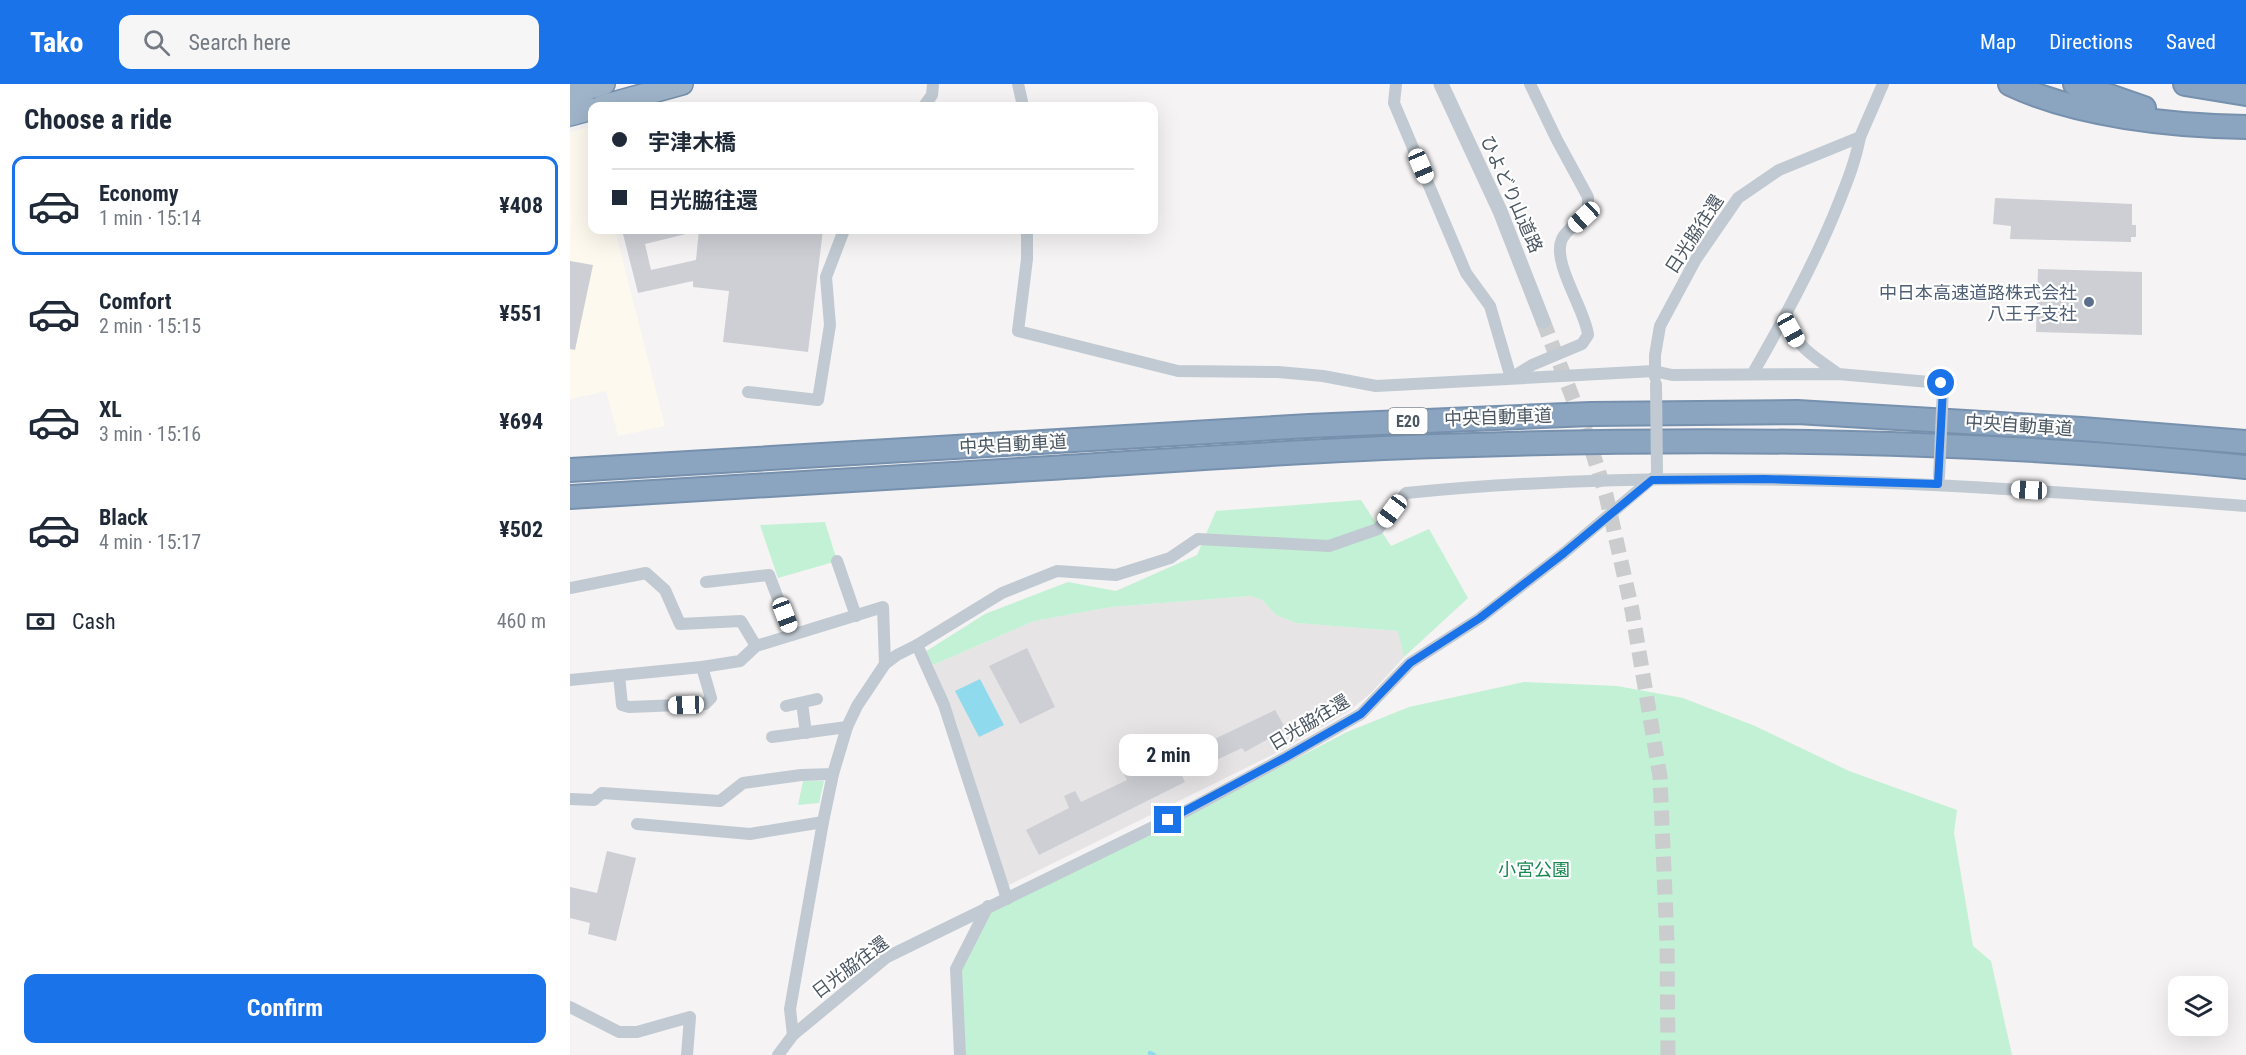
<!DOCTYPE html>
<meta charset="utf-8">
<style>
body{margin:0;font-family:"Roboto Condensed","Noto Sans JP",sans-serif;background:#f6f6f7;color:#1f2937;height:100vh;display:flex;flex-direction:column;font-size:22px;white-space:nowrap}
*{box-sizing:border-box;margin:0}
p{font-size:20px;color:#747a83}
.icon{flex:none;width:33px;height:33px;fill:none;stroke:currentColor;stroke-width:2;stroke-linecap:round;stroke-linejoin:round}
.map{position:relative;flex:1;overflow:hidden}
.sheet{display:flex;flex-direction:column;background:#fff;width:570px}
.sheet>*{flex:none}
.banner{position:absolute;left:18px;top:18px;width:570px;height:132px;border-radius:12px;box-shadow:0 6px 24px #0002;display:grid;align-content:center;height:132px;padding:0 24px;background:#fff}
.buttons{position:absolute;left:1598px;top:892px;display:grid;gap:12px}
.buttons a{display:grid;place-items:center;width:60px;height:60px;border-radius:12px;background:#fff;box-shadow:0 6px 24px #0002;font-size:30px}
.end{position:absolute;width:27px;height:27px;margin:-14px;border:8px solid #1a73e8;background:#fff;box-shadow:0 0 0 3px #fff}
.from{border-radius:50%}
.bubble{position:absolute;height:42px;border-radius:12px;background:#fff;box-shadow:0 6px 24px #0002;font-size:20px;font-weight:700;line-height:42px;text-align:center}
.car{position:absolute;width:18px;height:36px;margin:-18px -9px;border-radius:8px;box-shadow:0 0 4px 2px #0007;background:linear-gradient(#fff 24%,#345 0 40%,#fff 0 76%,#345 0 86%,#fff 0)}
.banner b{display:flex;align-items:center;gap:21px;height:57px;font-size:22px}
.banner b+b{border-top:2px solid #e0e1e3}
.banner i{width:15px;height:15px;background:#1f2937}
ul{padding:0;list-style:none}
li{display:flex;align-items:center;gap:18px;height:99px;margin:0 12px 9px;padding:0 12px;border:3px solid transparent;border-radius:12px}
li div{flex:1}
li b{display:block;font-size:22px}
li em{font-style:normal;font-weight:700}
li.on{border-color:#1a73e8}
li>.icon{width:54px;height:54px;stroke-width:1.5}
h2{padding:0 24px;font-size:27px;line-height:72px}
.pay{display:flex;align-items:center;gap:15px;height:66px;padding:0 24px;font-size:22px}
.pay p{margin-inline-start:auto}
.primary-button{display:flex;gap:12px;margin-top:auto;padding:12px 24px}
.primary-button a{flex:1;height:69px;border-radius:12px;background:#1a73e8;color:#fff;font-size:24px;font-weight:700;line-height:69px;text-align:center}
header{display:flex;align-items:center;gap:36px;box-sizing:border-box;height:84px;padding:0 30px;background:#1a73e8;color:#fff}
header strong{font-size:28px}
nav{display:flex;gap:33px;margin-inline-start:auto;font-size:21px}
.search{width:420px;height:54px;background:#f6f6f7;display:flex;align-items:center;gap:15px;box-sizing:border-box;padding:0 21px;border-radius:12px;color:#747a83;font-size:22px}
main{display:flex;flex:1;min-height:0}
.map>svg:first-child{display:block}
.commercial{fill:#fdf9ef}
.education{fill:#e6e4e5}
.green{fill:#c3f1d5}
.water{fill:#90daee}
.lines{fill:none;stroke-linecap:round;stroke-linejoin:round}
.stream{stroke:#90daee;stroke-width:4.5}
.building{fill:#cdcfd5}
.tertiary-tunnel{stroke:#caccce;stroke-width:15;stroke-dasharray:15 8;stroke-linecap:butt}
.trunk-casing{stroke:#7690ad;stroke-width:24}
.motorway-casing{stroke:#7690ad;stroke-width:26}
.minor{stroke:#c1cad2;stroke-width:12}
.tertiary{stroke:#c1cad2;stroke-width:15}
.trunk{stroke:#9fb4c9;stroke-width:21}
.motorway{stroke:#8ba5c1;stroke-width:22}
.minor-bridge{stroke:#c1cad2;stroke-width:12}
.route{stroke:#1a73e8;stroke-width:8}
.service-dot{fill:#5c6f8a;stroke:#fff;stroke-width:2}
.labels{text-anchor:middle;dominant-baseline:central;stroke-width:4.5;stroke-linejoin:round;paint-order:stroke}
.shield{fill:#fff;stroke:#808990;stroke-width:1.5}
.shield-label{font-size:16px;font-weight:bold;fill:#4a5661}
.street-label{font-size:18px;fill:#4a5661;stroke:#fff}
.service-label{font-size:18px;fill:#4e5e75;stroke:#fff;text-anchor:end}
.park-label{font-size:18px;fill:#17864f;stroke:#fff}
</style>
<header>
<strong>Tako</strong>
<div class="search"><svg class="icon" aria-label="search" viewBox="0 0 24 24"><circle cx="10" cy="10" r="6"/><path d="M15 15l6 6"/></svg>Search here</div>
<nav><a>Map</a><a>Directions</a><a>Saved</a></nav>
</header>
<main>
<section class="sheet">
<h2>Choose a ride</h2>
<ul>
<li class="on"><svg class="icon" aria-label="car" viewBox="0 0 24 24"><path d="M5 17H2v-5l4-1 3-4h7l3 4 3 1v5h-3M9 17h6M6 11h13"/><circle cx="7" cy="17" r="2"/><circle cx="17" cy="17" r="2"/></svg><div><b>Economy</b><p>1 min · 15:14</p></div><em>¥408</em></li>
<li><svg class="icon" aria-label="car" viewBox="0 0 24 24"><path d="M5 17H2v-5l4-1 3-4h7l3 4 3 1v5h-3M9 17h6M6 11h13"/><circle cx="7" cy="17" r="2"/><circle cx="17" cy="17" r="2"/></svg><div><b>Comfort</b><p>2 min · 15:15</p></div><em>¥551</em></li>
<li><svg class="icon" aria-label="car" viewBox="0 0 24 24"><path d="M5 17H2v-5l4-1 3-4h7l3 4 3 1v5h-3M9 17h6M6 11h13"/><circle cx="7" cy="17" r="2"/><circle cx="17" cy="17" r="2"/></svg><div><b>XL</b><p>3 min · 15:16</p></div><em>¥694</em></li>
<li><svg class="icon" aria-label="car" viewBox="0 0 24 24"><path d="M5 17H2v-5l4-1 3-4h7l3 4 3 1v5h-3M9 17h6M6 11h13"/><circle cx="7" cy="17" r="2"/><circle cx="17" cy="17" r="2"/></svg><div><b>Black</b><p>4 min · 15:17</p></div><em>¥502</em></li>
</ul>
<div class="pay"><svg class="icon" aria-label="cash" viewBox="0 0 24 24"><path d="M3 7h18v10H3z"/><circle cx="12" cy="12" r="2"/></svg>Cash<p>460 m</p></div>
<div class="primary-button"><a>Confirm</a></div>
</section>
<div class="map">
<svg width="1676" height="971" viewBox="0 0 1676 971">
<rect width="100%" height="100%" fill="#f5f3f3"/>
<path class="commercial" d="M 18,43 L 22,60 L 22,146 L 45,146 L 95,342 L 48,352 L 36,307 L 1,315 L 0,317 L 0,48 Z"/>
<path class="education" d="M 681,512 L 692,516 L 706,531 L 726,539 L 829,547 L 834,573 L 802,608 L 779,627 L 714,665 L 437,802 L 412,733 L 387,640 L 363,581 L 464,537 L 541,523 Z"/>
<g class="green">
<path d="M 791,416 L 821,462 L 859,445 L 898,514 L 834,573 L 828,547 L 726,539 L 706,531 L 692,516 L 681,512 L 541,523 L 464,537 L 363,581 L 355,568 L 415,530 L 498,498 L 546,507 L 627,471 L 646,427 Z"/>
<path d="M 255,438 L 267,477 L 208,494 L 190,441 Z"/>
<path d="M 954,598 L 1047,602 L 1113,614 L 1185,642 L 1279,687 L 1387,726 L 1384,749 L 1403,862 L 1421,877 L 1442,971 L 387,971 L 386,885 L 417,830 L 639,720 L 777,648 L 839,623 Z"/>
<path d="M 233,697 L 254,697 L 249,719 L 228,721 Z"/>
</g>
<path class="water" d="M 410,595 L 434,641 L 409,653 L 385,607 Z"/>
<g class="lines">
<path class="stream" d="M 580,969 L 584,971"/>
</g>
<g class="building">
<path d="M 1425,114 L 1562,120 L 1562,141 L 1566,141 L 1566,153 L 1561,153 L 1561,158 L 1440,155 L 1441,142 L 1423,140 Z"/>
<path d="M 52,146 L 115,146 L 116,150 L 75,160 L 81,186 L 126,176 L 129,146 L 253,146 L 238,268 L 153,258 L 159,207 L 123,203 L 123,197 L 68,209 Z"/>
<path d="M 0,177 L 23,181 L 5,266 L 0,265 Z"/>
<path d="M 1468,185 L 1572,188 L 1572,251 L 1466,248 Z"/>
<path d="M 457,564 L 485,623 L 450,640 L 419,582 Z"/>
<path d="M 705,626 L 716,645 L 675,668 L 672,664 L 612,692 L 615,698 L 469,771 L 456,746 L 499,724 L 494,712 L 505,707 L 511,718 L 557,696 L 550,682 L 575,670 L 582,685 Z"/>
<path d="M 37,767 L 66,774 L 46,857 L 18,850 L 20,839 L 0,834 L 0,803 L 27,809 Z"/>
</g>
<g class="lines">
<path class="tertiary-tunnel" d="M 973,237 L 1017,351 L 1036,411 L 1062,526 L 1077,615 L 1090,693 L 1097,857 L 1098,971"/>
<defs>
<g id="trunk">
<path d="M 0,10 L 34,0"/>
<path d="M 32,22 L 112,0"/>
<path d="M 0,31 L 22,25"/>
</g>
<g id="motorway">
<path d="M 1440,0 C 1507,32 1603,42 1676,43"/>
<path d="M 1505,0 L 1574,24"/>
<path d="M 1615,0 L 1676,10"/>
<path d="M 0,386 L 739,342 L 1021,330 L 1227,328 L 1512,345 L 1676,358"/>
<path d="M 0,413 C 160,404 320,394 480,384 C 609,376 738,366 867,362 C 1137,353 1407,355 1676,383"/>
</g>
</defs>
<use href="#trunk" class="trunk-casing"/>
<use href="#motorway" class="motorway-casing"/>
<g class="minor">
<path d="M 448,0 L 453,22"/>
<path d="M 826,0 L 824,19 L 896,189 L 920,222 L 941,294 L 962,281 L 1012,260 L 1018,251 C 1016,227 981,178 992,155 C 997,144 1011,138 1018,127 L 1018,113 L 987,56 L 960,0"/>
<path d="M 354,22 L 362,11 L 363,0"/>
<path d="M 457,146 L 457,175 L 448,247 L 608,287 L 708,288 L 753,292 L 806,302 L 1084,287 L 1102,291 L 1268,290 L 1371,299 L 1373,303"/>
<path d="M 1217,230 C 1224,264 1243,271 1268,290"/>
<path d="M 1183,289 C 1213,237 1242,184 1265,128 C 1275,103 1285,80 1290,53"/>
<path d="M 1085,293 L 1085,271 L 1090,242 L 1126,175 L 1168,114 L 1209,86 L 1290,53 L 1313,0"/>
<path d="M 178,308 L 248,316 L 260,241 L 256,193 L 274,146"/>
<path d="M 267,477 L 286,532"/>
<path d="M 136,498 L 199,491 L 222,551"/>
<path d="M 0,504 L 76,489 L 95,506 L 110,540 L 171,537 L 186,562 L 313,523 L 315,580"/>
<path d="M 347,561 L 432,509 L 487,487 L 546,491 L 600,474 L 628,455 L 759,462 L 808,445 L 836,409 C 1115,381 1397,400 1676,422"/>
<path d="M 49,591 L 52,621 L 59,623 L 135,620 L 141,614 L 132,583"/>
<path d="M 0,596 L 132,583 L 170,577 L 186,562"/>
<path d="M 232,619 L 236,649"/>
<path d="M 216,622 L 247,615"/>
<path d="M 202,653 L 277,643"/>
<path d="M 0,715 L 24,716 L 32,709 L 150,717 L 173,699 L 231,691 L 263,690"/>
<path d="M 67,740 L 180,750 L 253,738"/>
<path d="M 0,923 L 49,948 L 67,948 L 120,933 L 117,971"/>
<path d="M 223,951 L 220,925 L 253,738 L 263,690 L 277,643 L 287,622 L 315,580 L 327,571 L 347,561 L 374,621 L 437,815"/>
<path d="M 208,971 L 223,951 L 317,873 L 618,726 L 716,673 L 791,630 L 840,579 L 910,534 L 994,469 L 1083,394"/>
<path d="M 390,971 L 386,885 L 418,822"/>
</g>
<path class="tertiary" d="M 871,0 L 930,127 L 973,237"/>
<use href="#trunk" class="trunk"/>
<use href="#motorway" class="motorway"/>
<g class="minor-bridge">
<path d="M 1086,300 L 1087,388"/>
<path d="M 1369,393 L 1373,303"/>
</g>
</g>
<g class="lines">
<path class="route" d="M 598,736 L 716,673 L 791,630 L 840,579 L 910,534 L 994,469 L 1082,396 L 1195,395 L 1368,400 L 1373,303 L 1371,299"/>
</g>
<circle class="service-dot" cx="1519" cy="218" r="6"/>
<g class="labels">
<rect class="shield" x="818.5" y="324" width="39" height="26" rx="4.5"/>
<g class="shield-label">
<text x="838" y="337">E20</text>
</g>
<g class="street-label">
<text transform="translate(942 110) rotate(66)">ひよどり山道路</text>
<text transform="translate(1124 150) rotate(-57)">日光脇往還</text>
<text transform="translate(928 333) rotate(-2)">中央自動車道</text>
<text transform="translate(1449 341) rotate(4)">中央自動車道</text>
<text transform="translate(443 360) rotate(-3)">中央自動車道</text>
<text transform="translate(739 638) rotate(-31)">日光脇往還</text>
<text transform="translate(280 883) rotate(-37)">日光脇往還</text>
</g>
<g class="service-label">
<text x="1507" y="208">中日本高速道路株式会社<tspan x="1507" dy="21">八王子支社</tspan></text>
</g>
<g class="park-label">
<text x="964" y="785">小宮公園</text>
</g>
</g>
</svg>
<div class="buttons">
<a><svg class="icon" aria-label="layers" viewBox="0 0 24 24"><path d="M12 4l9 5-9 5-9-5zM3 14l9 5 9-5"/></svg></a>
</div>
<i class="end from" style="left:1371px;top:299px"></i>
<i class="end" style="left:598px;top:736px"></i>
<div class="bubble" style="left:549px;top:650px;width:99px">2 min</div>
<i class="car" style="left:851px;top:82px;rotate:157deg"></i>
<i class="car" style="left:1014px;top:133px;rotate:227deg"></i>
<i class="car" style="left:1221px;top:246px;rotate:151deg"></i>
<i class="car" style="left:1459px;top:406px;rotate:273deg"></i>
<i class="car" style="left:822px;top:427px;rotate:217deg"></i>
<i class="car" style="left:215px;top:531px;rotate:159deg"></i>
<i class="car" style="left:116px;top:621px;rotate:268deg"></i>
<div class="banner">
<b><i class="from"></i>宇津木橋</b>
<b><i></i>日光脇往還</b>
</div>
</div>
</main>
